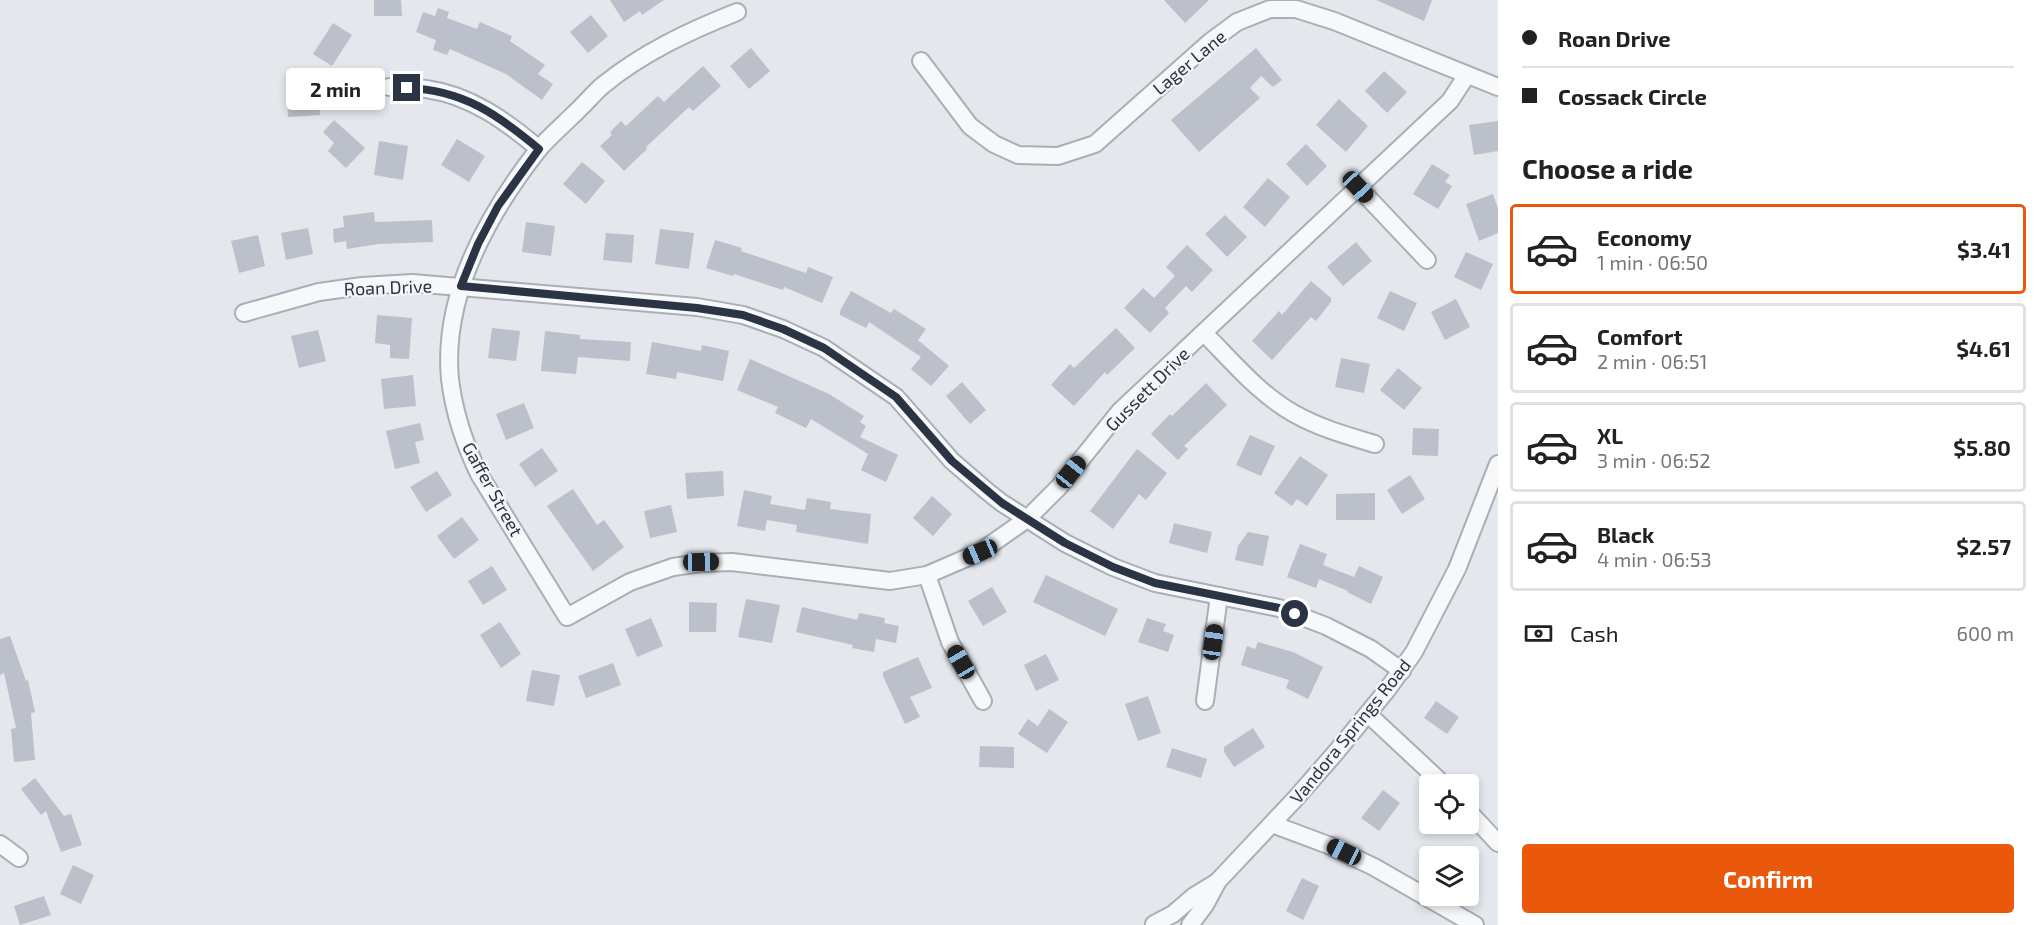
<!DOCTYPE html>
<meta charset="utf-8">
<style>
body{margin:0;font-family:"Exo 2",sans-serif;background:#f6f6f6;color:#222;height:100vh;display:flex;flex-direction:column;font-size:22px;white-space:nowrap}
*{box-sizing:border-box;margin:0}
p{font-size:20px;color:#767676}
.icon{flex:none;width:33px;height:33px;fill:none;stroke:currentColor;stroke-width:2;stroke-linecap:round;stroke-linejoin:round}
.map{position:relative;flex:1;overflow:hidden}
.side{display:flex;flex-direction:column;background:#fff;width:540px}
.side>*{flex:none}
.guide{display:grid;align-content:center;height:132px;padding:0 24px;background:#fff}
.tools{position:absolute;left:1419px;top:774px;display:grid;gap:12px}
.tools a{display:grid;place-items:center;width:60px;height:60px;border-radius:6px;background:#fff;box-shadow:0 3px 9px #0003;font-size:30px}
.end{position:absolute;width:27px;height:27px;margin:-14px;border:8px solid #2b3445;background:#fff;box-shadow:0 0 0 3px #fff}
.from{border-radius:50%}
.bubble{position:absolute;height:42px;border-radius:6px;background:#fff;box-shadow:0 3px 9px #0003;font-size:20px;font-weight:700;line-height:42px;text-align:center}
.car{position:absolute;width:18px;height:36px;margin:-18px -9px;border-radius:8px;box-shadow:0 0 4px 2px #0007;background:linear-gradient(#222 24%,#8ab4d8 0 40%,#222 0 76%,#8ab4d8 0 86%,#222 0)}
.guide b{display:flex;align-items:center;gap:21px;height:57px;font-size:22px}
.guide b+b{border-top:2px solid #e0e0e0}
.guide i{width:15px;height:15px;background:#222}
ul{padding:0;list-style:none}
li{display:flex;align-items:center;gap:18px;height:90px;margin:0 12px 9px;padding:0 12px;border:3px solid #e0e0e0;border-radius:6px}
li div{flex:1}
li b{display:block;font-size:22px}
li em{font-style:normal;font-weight:700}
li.active{border-color:#ea580c}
li>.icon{width:54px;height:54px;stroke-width:1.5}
h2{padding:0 24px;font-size:27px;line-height:72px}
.pay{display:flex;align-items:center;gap:15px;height:66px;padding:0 24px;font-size:22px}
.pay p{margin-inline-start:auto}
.action{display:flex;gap:12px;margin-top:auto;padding:12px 24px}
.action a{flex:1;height:69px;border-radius:6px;background:#ea580c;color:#fff;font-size:24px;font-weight:700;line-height:69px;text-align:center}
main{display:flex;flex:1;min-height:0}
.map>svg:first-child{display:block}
.building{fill:#bbc0ca}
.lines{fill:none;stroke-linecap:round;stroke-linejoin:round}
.minor-casing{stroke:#a9aeb7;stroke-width:20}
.minor{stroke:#f7f8fa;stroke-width:16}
.route{stroke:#2b3445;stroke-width:8}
.labels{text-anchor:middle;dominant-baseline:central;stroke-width:4.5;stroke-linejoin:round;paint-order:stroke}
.street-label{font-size:18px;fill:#2b3445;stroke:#f4f6f9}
</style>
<main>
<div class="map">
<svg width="1498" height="925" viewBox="0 0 1498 925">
<rect width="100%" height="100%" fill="#e4e7ec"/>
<g class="building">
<path d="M 374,0 L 401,0 L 402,16 L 374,16 Z"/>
<path d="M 610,0 L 664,0 L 642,15 L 640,11 L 624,22 Z"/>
<path d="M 1164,0 L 1209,0 L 1185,23 Z"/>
<path d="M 1376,0 L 1432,0 L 1424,21 Z"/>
<path d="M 438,8 L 449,12 L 447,18 L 477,29 L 480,22 L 512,36 L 510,41 L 545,65 L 538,74 L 553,84 L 542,100 L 506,74 L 450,49 L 447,55 L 433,50 L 436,40 L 416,32 L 423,12 L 435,16 Z"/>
<path d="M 591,15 L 608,36 L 588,53 L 570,32 Z"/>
<path d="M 333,23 L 352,35 L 332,66 L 313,54 Z"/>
<path d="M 751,48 L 770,71 L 749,89 L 730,66 Z"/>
<path d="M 1256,48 L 1282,80 L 1273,87 L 1261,76 L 1250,88 L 1260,98 L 1199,152 L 1171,120 Z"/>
<path d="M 703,66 L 721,86 L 693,111 L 689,107 L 646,147 L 647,149 L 624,171 L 600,146 L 612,135 L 610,132 L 621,121 L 626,126 L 658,96 L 664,102 Z"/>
<path d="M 1384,71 L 1407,92 L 1387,113 L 1365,91 Z"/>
<path d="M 311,75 L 312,89 L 318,88 L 320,115 L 288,117 L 287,93 L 297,92 L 296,76 Z"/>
<path d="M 1339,99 L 1368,126 L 1346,152 L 1316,125 Z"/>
<path d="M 334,120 L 365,148 L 346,168 L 328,151 L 334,143 L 323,132 Z"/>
<path d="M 1498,121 L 1498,151 L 1474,155 L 1469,125 Z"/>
<path d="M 457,139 L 485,156 L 469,182 L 441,165 Z"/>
<path d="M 379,141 L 408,146 L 403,180 L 374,175 Z"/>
<path d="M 1306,144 L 1327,166 L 1307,186 L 1286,164 Z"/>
<path d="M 582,162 L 605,181 L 586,204 L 563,184 Z"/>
<path d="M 1432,164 L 1450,175 L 1445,182 L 1452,186 L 1438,209 L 1413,194 Z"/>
<path d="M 1268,178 L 1290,197 L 1265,227 L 1243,207 Z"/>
<path d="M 1493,194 L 1498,209 L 1498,233 L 1479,241 L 1466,204 Z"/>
<path d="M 374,212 L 375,222 L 432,220 L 433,242 L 378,244 L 347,249 L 346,241 L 334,243 L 333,229 L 344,227 L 343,216 Z"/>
<path d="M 1225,215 L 1247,237 L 1227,257 L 1205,234 Z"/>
<path d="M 526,222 L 555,226 L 551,256 L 522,252 Z"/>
<path d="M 308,228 L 313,254 L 286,260 L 281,233 Z"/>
<path d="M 660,229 L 694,233 L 689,269 L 655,264 Z"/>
<path d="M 606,233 L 634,235 L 632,263 L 603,260 Z"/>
<path d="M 258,235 L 265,266 L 239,273 L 231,241 Z"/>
<path d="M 715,240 L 742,248 L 741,251 L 806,273 L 808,267 L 833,277 L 822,303 L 784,287 L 783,290 L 734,274 L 733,276 L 706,268 Z"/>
<path d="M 1356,242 L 1372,261 L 1343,286 L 1327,267 Z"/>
<path d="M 1187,245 L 1213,270 L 1192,292 L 1186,286 L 1165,308 L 1169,313 L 1150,333 L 1124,308 L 1143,288 L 1154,298 L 1175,276 L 1166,267 Z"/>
<path d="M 1466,252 L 1493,264 L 1481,290 L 1454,277 Z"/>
<path d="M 1311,281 L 1331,298 L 1331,302 L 1316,321 L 1311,317 L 1272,360 L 1252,341 L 1279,311 L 1282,315 Z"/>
<path d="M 851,291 L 891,313 L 894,309 L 926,329 L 918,340 L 949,366 L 931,386 L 911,369 L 921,357 L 869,322 L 866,328 L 840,315 L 840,311 Z"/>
<path d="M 1390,291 L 1417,303 L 1404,331 L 1377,318 Z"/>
<path d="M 1456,299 L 1470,327 L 1445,340 L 1431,312 Z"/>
<path d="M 377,315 L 412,318 L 409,359 L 390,358 L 390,345 L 375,343 Z"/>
<path d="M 492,328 L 520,331 L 516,361 L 488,358 Z"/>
<path d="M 1116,328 L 1135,348 L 1107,375 L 1105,372 L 1074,406 L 1051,385 L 1070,364 L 1074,368 Z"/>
<path d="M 318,330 L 326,361 L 299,368 L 291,336 Z"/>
<path d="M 545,331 L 580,335 L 580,339 L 631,342 L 630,361 L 578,357 L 576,374 L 541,371 Z"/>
<path d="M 652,342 L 701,351 L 702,345 L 729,351 L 723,381 L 677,372 L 676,379 L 646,374 Z"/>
<path d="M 1341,358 L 1370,364 L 1364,393 L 1335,387 Z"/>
<path d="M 750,359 L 829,394 L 864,416 L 860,422 L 866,426 L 860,437 L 898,455 L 886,482 L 861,470 L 868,454 L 811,419 L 806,428 L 775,413 L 778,407 L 737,390 Z"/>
<path d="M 1398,368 L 1422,388 L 1404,410 L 1380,390 Z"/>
<path d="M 413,375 L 416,406 L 384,409 L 381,379 Z"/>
<path d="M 962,382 L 986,410 L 970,424 L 946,396 Z"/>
<path d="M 1206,383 L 1227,405 L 1184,446 L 1188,449 L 1178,460 L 1151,434 L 1170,414 L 1172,416 Z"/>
<path d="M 524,403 L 534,428 L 506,440 L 496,414 Z"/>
<path d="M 420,423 L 424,440 L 415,442 L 420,463 L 395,469 L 386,431 Z"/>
<path d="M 1413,428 L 1439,429 L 1438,456 L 1412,455 Z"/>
<path d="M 1250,435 L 1275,446 L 1261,476 L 1236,465 Z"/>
<path d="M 542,448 L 558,471 L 535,487 L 519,464 Z"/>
<path d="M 1137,449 L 1167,473 L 1146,500 L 1139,494 L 1113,529 L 1090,511 Z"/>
<path d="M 1300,456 L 1328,475 L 1307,506 L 1297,499 L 1292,506 L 1274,493 Z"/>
<path d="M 437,471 L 452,495 L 426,512 L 410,487 Z"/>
<path d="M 723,471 L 724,496 L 687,499 L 685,473 Z"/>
<path d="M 1410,475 L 1425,499 L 1402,514 L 1387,490 Z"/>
<path d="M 573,489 L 597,525 L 604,520 L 624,547 L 593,571 L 547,506 Z"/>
<path d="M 744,490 L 772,496 L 770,504 L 805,510 L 807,498 L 831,502 L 830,509 L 871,514 L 868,544 L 796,532 L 797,525 L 767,520 L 765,531 L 737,526 Z"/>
<path d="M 1375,493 L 1375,520 L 1336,520 L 1336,494 Z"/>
<path d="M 932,496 L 952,514 L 933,536 L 913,518 Z"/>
<path d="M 671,505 L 677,532 L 650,538 L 644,511 Z"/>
<path d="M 462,517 L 479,540 L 454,559 L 437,536 Z"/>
<path d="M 1174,523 L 1212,532 L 1207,553 L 1169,543 Z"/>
<path d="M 1248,532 L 1269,536 L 1263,566 L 1235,560 L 1238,546 Z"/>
<path d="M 1300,544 L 1327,554 L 1323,565 L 1354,577 L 1359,566 L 1383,577 L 1371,604 L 1347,592 L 1348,591 L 1319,579 L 1316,588 L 1287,577 Z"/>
<path d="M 492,566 L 507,590 L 483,605 L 468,581 Z"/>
<path d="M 1046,575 L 1118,609 L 1105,636 L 1033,602 Z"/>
<path d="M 992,587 L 1007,612 L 983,626 L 968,601 Z"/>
<path d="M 746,599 L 780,605 L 772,643 L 738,637 Z"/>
<path d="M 689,602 L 717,603 L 716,632 L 689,632 Z"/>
<path d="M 802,607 L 857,620 L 859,613 L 885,618 L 884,623 L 899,626 L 896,643 L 876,639 L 874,652 L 852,648 L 853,645 L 796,632 Z"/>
<path d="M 651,618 L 663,646 L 637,657 L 625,629 Z"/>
<path d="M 1147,618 L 1166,624 L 1163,631 L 1174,635 L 1168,652 L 1138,642 Z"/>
<path d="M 500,622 L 521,654 L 501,668 L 480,635 Z"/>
<path d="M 10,636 L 26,681 L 28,680 L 35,712 L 31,713 L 35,760 L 14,762 L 11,729 L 16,728 L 4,673 L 0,675 L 0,639 Z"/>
<path d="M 1258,642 L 1293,652 L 1323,667 L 1308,699 L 1286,688 L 1289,680 L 1241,665 L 1247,646 L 1255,649 Z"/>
<path d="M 1046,654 L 1059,680 L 1036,691 L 1024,665 Z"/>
<path d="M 918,657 L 932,688 L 910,697 L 920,717 L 905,724 L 883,676 L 883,672 Z"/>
<path d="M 613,663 L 621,685 L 586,698 L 578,676 Z"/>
<path d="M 532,670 L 560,675 L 554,706 L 526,701 Z"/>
<path d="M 1148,696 L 1161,733 L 1138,741 L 1125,704 Z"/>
<path d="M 1436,701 L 1459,717 L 1447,734 L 1424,718 Z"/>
<path d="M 1049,709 L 1068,722 L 1047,753 L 1018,734 L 1028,719 L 1038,726 Z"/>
<path d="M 1253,728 L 1265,747 L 1234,767 L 1224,752 L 1224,747 Z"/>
<path d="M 980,746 L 1014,747 L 1014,768 L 979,767 Z"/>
<path d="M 1172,748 L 1207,759 L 1201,778 L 1166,767 Z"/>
<path d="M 35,778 L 64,816 L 71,814 L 82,845 L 61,852 L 46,811 L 41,815 L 21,789 Z"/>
<path d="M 1383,790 L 1400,803 L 1379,831 L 1361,818 Z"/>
<path d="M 73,865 L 94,875 L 81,904 L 60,894 Z"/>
<path d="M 1302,878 L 1319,886 L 1303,920 L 1286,911 Z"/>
<path d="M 44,896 L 51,915 L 20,925 L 14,906 Z"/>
</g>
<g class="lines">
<defs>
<g id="minor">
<path d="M 737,12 C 689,31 642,53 602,86 C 592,95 583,106 573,115 C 561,127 548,138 538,150 C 488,214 442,295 450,379 C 454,413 464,443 479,474 L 567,617 L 630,582 L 673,567 L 701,563 L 732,562 L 890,581 L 927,575 L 980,552 L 1027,519 L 1059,487 L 1120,411 L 1450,101 L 1467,75"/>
<path d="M 921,61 L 970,126 L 994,144 L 1018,155 L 1058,156 L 1095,144 L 1210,42 L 1237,22 L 1270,9 L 1296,9 L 1334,21 L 1498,87"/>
<path d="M 389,87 C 401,87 414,87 426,89 C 470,95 506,121 539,149"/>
<path d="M 1358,187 L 1427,260"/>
<path d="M 244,313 L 319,292 L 362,286 L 412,283 L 697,307 L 743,315 L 783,329 L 824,348 L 896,397 L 952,461 L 988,492 L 1002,503 L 1065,543 L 1113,567 L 1155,583 L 1279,608 L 1326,626 L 1371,649 L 1402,671"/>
<path d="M 1204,333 C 1232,361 1258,393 1293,413 C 1319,428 1348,436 1375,444"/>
<path d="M 927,575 L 950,642 L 983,701"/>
<path d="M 1205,701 L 1219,596"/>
<path d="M 1368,714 L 1443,784"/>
<path d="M 1468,811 L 1498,843"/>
<path d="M 1272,824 L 1328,845 L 1374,867 L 1475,925"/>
<path d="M 0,844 L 19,858"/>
<path d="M 1154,924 L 1173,914 L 1194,896 L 1217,882"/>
<path d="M 1190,925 L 1205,905 L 1218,881 L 1296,798 L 1337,751 L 1387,690 L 1414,652 L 1457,569 L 1498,464"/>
</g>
</defs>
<use href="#minor" class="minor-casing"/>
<use href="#minor" class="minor"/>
</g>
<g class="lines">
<path class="route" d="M 407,88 C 463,90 497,114 539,149 L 498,206 L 478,244 L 461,286 L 697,308 L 743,315 L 783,329 L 824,348 L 896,397 L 952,461 L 1002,503 L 1065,543 L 1113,567 L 1155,583 L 1279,608 L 1295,614"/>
</g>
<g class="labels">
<g class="street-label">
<text transform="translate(1189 62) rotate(-40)">Lager Lane</text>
<text transform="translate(388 287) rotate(-2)">Roan Drive</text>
<text transform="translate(1147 389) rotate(-45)">Gussett Drive</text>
<text transform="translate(493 489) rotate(61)">Gaffer Street</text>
<text transform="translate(1350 731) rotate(-51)">Vandora Springs Road</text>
</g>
</g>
</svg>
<div class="tools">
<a><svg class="icon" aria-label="locate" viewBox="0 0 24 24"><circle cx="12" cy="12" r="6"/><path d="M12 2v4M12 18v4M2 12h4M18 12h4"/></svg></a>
<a><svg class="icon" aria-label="layers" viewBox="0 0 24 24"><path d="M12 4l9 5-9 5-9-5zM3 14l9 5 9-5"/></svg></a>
</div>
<i class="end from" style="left:1295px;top:614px"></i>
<i class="end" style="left:407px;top:88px"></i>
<div class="bubble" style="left:286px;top:68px;width:99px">2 min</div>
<i class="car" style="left:1358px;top:187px;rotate:137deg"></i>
<i class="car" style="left:1071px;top:472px;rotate:39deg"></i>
<i class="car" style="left:980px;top:552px;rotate:247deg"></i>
<i class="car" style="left:701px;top:562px;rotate:89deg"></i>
<i class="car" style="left:1213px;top:642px;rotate:8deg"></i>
<i class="car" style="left:961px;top:662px;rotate:330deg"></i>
<i class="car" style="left:1344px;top:852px;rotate:296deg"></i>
</div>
<section class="side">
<div class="guide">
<b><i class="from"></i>Roan Drive</b>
<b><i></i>Cossack Circle</b>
</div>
<h2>Choose a ride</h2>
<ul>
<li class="active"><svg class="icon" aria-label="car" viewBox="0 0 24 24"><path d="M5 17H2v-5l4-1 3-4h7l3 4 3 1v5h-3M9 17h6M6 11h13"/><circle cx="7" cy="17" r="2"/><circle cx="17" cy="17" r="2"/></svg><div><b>Economy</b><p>1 min · 06:50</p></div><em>$3.41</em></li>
<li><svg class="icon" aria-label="car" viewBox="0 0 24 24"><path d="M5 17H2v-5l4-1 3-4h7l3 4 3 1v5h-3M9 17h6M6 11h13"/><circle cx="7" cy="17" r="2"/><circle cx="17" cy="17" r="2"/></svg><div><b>Comfort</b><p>2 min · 06:51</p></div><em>$4.61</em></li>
<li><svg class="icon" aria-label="car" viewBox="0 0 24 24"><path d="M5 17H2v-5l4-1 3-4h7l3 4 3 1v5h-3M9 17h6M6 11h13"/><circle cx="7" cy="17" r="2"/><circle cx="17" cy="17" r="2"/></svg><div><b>XL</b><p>3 min · 06:52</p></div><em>$5.80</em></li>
<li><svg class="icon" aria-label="car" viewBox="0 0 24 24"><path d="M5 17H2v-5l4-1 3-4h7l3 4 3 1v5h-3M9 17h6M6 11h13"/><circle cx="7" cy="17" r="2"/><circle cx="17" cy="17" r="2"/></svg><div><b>Black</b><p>4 min · 06:53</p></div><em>$2.57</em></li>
</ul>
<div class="pay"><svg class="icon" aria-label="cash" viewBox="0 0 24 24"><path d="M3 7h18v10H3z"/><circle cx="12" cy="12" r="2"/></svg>Cash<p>600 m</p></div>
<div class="action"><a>Confirm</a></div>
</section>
</main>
